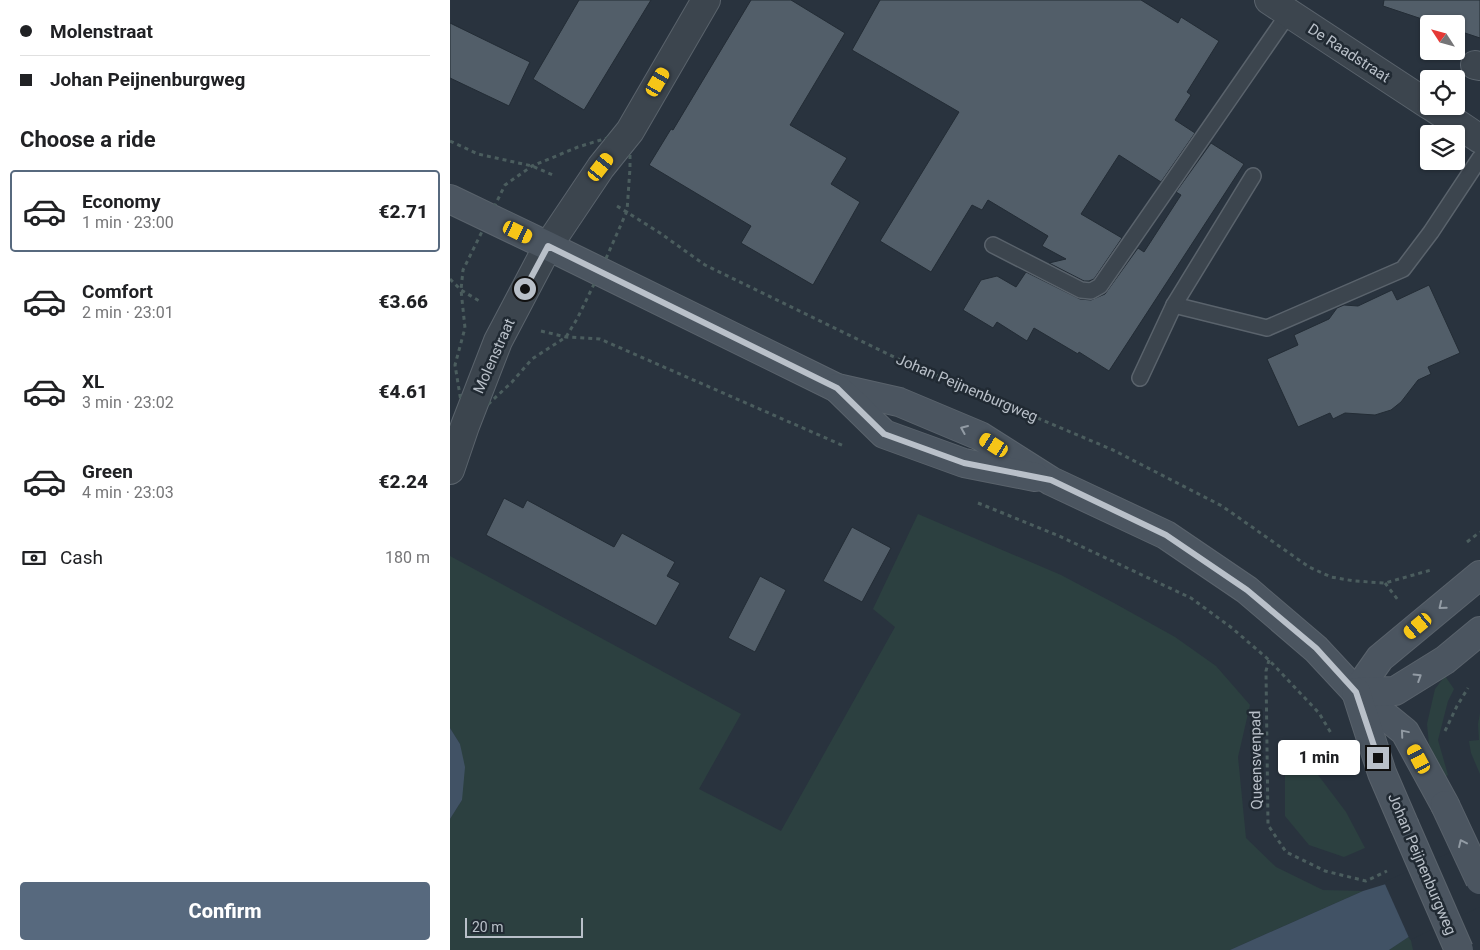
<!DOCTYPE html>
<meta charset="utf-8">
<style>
body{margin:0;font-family:Roboto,sans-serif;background:#f6f6f6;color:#202124;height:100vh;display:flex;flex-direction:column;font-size:19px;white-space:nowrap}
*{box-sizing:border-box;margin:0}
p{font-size:16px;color:#757577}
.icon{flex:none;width:28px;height:28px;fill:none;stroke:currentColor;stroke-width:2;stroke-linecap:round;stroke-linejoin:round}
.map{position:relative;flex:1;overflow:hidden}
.panel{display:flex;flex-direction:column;background:#fff;width:450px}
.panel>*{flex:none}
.banner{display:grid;align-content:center;height:110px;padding:0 20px;background:#fff}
.needle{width:32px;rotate:306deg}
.fabs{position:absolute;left:970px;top:15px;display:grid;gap:10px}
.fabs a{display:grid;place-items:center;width:45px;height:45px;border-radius:5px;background:#fff;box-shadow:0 1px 4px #0004;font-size:25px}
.scale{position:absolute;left:15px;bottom:12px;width:118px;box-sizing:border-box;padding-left:5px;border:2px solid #b9c0c9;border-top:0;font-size:14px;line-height:18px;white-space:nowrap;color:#b9c0c9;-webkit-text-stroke:4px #212a33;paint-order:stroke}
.end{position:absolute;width:22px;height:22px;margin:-11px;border:6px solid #b9c0c9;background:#111;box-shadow:0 0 0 2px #111}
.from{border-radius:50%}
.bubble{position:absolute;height:35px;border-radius:5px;background:#fff;box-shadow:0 1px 4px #0004;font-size:16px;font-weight:800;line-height:35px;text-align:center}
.car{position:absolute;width:15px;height:30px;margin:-15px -8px;border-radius:6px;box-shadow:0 0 4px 1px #0007;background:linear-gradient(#f5c518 24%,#345 0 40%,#f5c518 0 76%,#345 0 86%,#f5c518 0)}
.banner b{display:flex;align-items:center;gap:18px;height:48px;font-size:19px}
.banner b+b{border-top:1px solid #e0e0e0}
.banner i{width:12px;height:12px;background:#202124}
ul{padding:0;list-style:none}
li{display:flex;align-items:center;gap:15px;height:82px;margin:0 10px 8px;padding:0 10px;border:2px solid transparent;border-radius:5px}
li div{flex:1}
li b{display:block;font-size:19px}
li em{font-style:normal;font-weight:800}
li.current{border-color:#57697e}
li>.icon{width:45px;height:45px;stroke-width:1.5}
h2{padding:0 20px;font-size:22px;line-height:60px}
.pay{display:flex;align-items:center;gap:12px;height:55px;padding:0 20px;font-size:19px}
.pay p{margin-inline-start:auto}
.primary-button{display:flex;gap:10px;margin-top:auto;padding:10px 20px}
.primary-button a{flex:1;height:58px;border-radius:5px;background:#57697e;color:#fff;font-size:20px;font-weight:800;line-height:58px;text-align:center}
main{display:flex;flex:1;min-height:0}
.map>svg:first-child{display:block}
.green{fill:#2c4040}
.water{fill:#415265}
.pier{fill:#29333e}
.building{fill:#525e69;stroke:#232c35}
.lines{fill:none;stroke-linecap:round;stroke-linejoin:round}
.lane-casing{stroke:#5a636c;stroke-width:18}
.street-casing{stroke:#5a636c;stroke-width:30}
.secondary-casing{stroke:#5a636c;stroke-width:30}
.path{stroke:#4b5d5e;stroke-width:3;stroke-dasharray:4 4;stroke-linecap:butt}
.lane{stroke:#3c454e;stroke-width:15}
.street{stroke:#3c454e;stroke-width:28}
.secondary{stroke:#4b5560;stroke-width:28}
.secondary-bridge-casing{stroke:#5a636c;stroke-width:30;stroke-linecap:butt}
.secondary-bridge{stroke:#4b5560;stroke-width:28}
.oneway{stroke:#929ba4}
.route{stroke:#b9c0c9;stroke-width:6}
.labels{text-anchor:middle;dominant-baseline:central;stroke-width:5;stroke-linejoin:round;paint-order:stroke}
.street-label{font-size:15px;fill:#b9c0c9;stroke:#212a33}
</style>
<main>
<section class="panel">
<div class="banner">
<b><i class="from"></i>Molenstraat</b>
<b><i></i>Johan Peijnenburgweg</b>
</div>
<h2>Choose a ride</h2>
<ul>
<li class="current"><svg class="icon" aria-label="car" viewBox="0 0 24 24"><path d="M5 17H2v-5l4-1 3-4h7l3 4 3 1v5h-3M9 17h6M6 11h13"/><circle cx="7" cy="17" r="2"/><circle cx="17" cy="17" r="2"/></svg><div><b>Economy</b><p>1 min · 23:00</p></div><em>€2.71</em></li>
<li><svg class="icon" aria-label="car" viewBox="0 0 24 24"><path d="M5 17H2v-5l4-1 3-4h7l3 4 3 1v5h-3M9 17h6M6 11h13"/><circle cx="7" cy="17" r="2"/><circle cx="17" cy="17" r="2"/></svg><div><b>Comfort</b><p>2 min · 23:01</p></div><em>€3.66</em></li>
<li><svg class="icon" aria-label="car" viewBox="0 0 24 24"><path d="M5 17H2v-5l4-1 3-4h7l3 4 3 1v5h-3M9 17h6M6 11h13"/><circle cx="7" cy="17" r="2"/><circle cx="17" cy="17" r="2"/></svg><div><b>XL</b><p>3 min · 23:02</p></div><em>€4.61</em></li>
<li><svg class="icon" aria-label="car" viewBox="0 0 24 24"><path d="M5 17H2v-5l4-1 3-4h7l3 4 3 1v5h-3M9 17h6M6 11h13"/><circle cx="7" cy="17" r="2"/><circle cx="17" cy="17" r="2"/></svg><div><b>Green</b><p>4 min · 23:03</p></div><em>€2.24</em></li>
</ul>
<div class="pay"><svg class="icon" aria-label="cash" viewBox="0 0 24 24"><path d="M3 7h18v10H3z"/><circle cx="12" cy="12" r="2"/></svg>Cash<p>180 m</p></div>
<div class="primary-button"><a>Confirm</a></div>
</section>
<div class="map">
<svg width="1030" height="950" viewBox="0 0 1030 950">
<rect width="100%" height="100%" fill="#29333e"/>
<g class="green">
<path d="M 468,514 L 611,575 L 664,603 L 725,637 L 766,666 L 800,705 L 788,757 L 796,838 L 826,867 L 873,890 L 913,891 L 780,950 L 0,950 L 0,819 L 12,800 L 10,744 L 0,728 L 0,556 L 291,714 L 249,789 L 331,831 L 445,627 L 423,609 Z"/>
<path d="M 995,676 L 1004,689 L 998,701 L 988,740 L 998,775 L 992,779 L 979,744 L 977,724 L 985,689 Z"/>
<path d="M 1030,713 L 1030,774 L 1021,753 L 1019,741 L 1029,740 L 1028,724 Z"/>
<path d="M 835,740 L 842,744 L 856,759 L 896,812 L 915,848 L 894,857 L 859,845 L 835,816 Z"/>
<path d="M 960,936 L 963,950 L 939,950 Z"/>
</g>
<g class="water">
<path d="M 0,728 L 10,744 L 15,767 L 12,800 L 0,819 Z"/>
<path d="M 936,884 L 960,936 L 939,950 L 780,950 L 913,891 Z"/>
</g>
<path class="pier" d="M 1030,839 L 1030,907 L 960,940 L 934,882 Z"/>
<g class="building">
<path d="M 129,0 L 201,0 L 134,110 L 83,79 Z"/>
<path d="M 301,0 L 341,0 L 395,33 L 340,125 L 397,158 L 381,184 L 410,202 L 363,285 L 291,243 L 301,226 L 199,165 L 221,129 L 223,130 Z"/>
<path d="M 430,0 L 691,0 L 728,23 L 731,17 L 769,41 L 737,92 L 741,95 L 725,120 L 745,133 L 711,182 L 669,155 L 631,214 L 672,238 L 644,279 L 639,281 L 634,281 L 599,263 L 616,259 L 592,246 L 598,236 L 538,200 L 532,210 L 522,205 L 481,272 L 430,241 L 509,112 L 402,50 Z"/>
<path d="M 934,0 L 1030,0 L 1030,38 L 1006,30 L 1006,24 L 987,24 L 933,6 Z"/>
<path d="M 0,23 L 80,62 L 59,106 L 0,78 Z"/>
<path d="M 761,143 L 794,164 L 659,371 L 629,352 L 628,354 L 584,328 L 577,341 L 547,322 L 543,328 L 513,310 L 531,280 L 547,276 L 566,287 L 576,272 L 630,299 L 641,300 L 655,294 L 688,248 L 694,252 L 731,195 L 726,192 Z"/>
<path d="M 979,285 L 1010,353 L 978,367 L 981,374 L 968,380 L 951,402 L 941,410 L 925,415 L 895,413 L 883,419 L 880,413 L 848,427 L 817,359 L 848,345 L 844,335 L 879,319 L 887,308 L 894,305 L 908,306 L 942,290 L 947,300 Z"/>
<path d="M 54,498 L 73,508 L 77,500 L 164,547 L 172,533 L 225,562 L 217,576 L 230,583 L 206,626 L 36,535 Z"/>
<path d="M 402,527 L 441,548 L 412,602 L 373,581 Z"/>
<path d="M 310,576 L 336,590 L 305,652 L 278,638 Z"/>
</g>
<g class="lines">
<defs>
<g id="lane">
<path d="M 543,245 L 631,290 L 641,291 L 650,286 L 839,13"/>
<path d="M 724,305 L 817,328 L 953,269 L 981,232 L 1030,158"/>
<path d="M 690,378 L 724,305 L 803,176"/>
</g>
<g id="street">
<path d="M 819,0 L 979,105"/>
<path d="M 1025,65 L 1030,66"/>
<path d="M 981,106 L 1030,139"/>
<path d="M 0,470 L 15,426 L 48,341 L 98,246 L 151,167 L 180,131 L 256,0"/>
</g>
<g id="secondary">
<path d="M 0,199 L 98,246 L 387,388 L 449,402 L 530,436 L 601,481 L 716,535 L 797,590 L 866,649 L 906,692 L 955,732 L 995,805"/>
<path d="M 387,388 L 434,434 L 514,463 L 585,477"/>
<path d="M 906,692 L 930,658 L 1030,575"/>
<path d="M 906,692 L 945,691 L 995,660 L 1030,631"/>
<path d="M 906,692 L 932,773 L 954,824"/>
</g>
</defs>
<use href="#lane" class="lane-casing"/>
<use href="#street" class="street-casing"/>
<use href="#secondary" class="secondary-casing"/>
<g class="path">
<path d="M 180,131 L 180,168 L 177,211 L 150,272 L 127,319 L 116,337 L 82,359 L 62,382 L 15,426 L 5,365 L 15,328 L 11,290 L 13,270 L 55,185 L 82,166 L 128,147 Z"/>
<path d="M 0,141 L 28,154 L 82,166 L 103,175"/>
<path d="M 167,206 L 210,233 L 255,265 L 448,359 L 663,450 L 772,506 L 859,567 L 881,577 L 904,581 L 935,583 L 981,570"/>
<path d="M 0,279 L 11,290 L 31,302"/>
<path d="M 91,331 L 116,337 L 150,339 L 394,446"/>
<path d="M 528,503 L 607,535 L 741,598 L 782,628 L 819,660 L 869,713 L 881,733"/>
<path d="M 1017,542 L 1030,532"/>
<path d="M 935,583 L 948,600"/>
<path d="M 819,660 L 816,671 L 818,825 L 836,852 L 875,871 L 916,881 L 937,871"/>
<path d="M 995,731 L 1007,706 L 1018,688"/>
</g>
<use href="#lane" class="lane"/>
<use href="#street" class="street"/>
<use href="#secondary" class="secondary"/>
<defs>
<g id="secondary-bridge">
<path d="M 995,805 L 1030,880"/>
<path d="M 954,824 L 1009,950"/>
</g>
</defs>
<use href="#secondary-bridge" class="secondary-bridge-casing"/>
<use href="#secondary-bridge" class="secondary-bridge"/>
</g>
<defs><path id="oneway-chevron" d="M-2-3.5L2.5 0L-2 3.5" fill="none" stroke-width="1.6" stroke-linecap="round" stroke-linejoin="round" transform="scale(1.25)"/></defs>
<g class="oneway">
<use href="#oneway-chevron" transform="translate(514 429) rotate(-157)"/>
<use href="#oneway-chevron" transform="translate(992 606) rotate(141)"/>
<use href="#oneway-chevron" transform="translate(968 677) rotate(-32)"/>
<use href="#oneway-chevron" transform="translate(954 733) rotate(-130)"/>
<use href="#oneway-chevron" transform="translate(1012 843) rotate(-115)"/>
</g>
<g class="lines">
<path class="route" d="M 75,289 L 98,246 L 387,388 L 434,434 L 514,463 L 601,480 L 716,535 L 797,590 L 866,648 L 906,692 L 928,758"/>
</g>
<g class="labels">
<g class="street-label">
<text transform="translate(899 53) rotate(33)">De Raadstraat</text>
<text transform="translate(44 356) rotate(-66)">Molenstraat</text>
<text transform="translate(517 388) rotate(23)">Johan Peijnenburgweg</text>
<text transform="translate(806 760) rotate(-91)">Queensvenpad</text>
<text transform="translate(972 864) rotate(67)">Johan Peijnenburgweg</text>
</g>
</g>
</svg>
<div class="fabs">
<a><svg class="needle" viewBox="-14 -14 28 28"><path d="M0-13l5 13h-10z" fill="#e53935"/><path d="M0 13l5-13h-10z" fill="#757577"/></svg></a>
<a><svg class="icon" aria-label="locate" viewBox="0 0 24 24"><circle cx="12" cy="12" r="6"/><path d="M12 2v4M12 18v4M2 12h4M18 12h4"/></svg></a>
<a><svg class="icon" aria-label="layers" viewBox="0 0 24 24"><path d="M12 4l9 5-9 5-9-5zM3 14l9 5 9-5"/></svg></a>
</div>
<div class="scale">20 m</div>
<i class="end from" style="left:75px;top:289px"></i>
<i class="end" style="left:928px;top:758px"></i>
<div class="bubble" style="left:828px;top:740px;width:82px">1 min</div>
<i class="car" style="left:208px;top:82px;rotate:30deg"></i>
<i class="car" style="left:151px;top:167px;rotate:38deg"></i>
<i class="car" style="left:68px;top:232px;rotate:116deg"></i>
<i class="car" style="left:544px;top:445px;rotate:302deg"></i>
<i class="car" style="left:968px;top:626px;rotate:230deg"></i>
<i class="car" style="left:969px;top:759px;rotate:332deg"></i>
</div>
</main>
